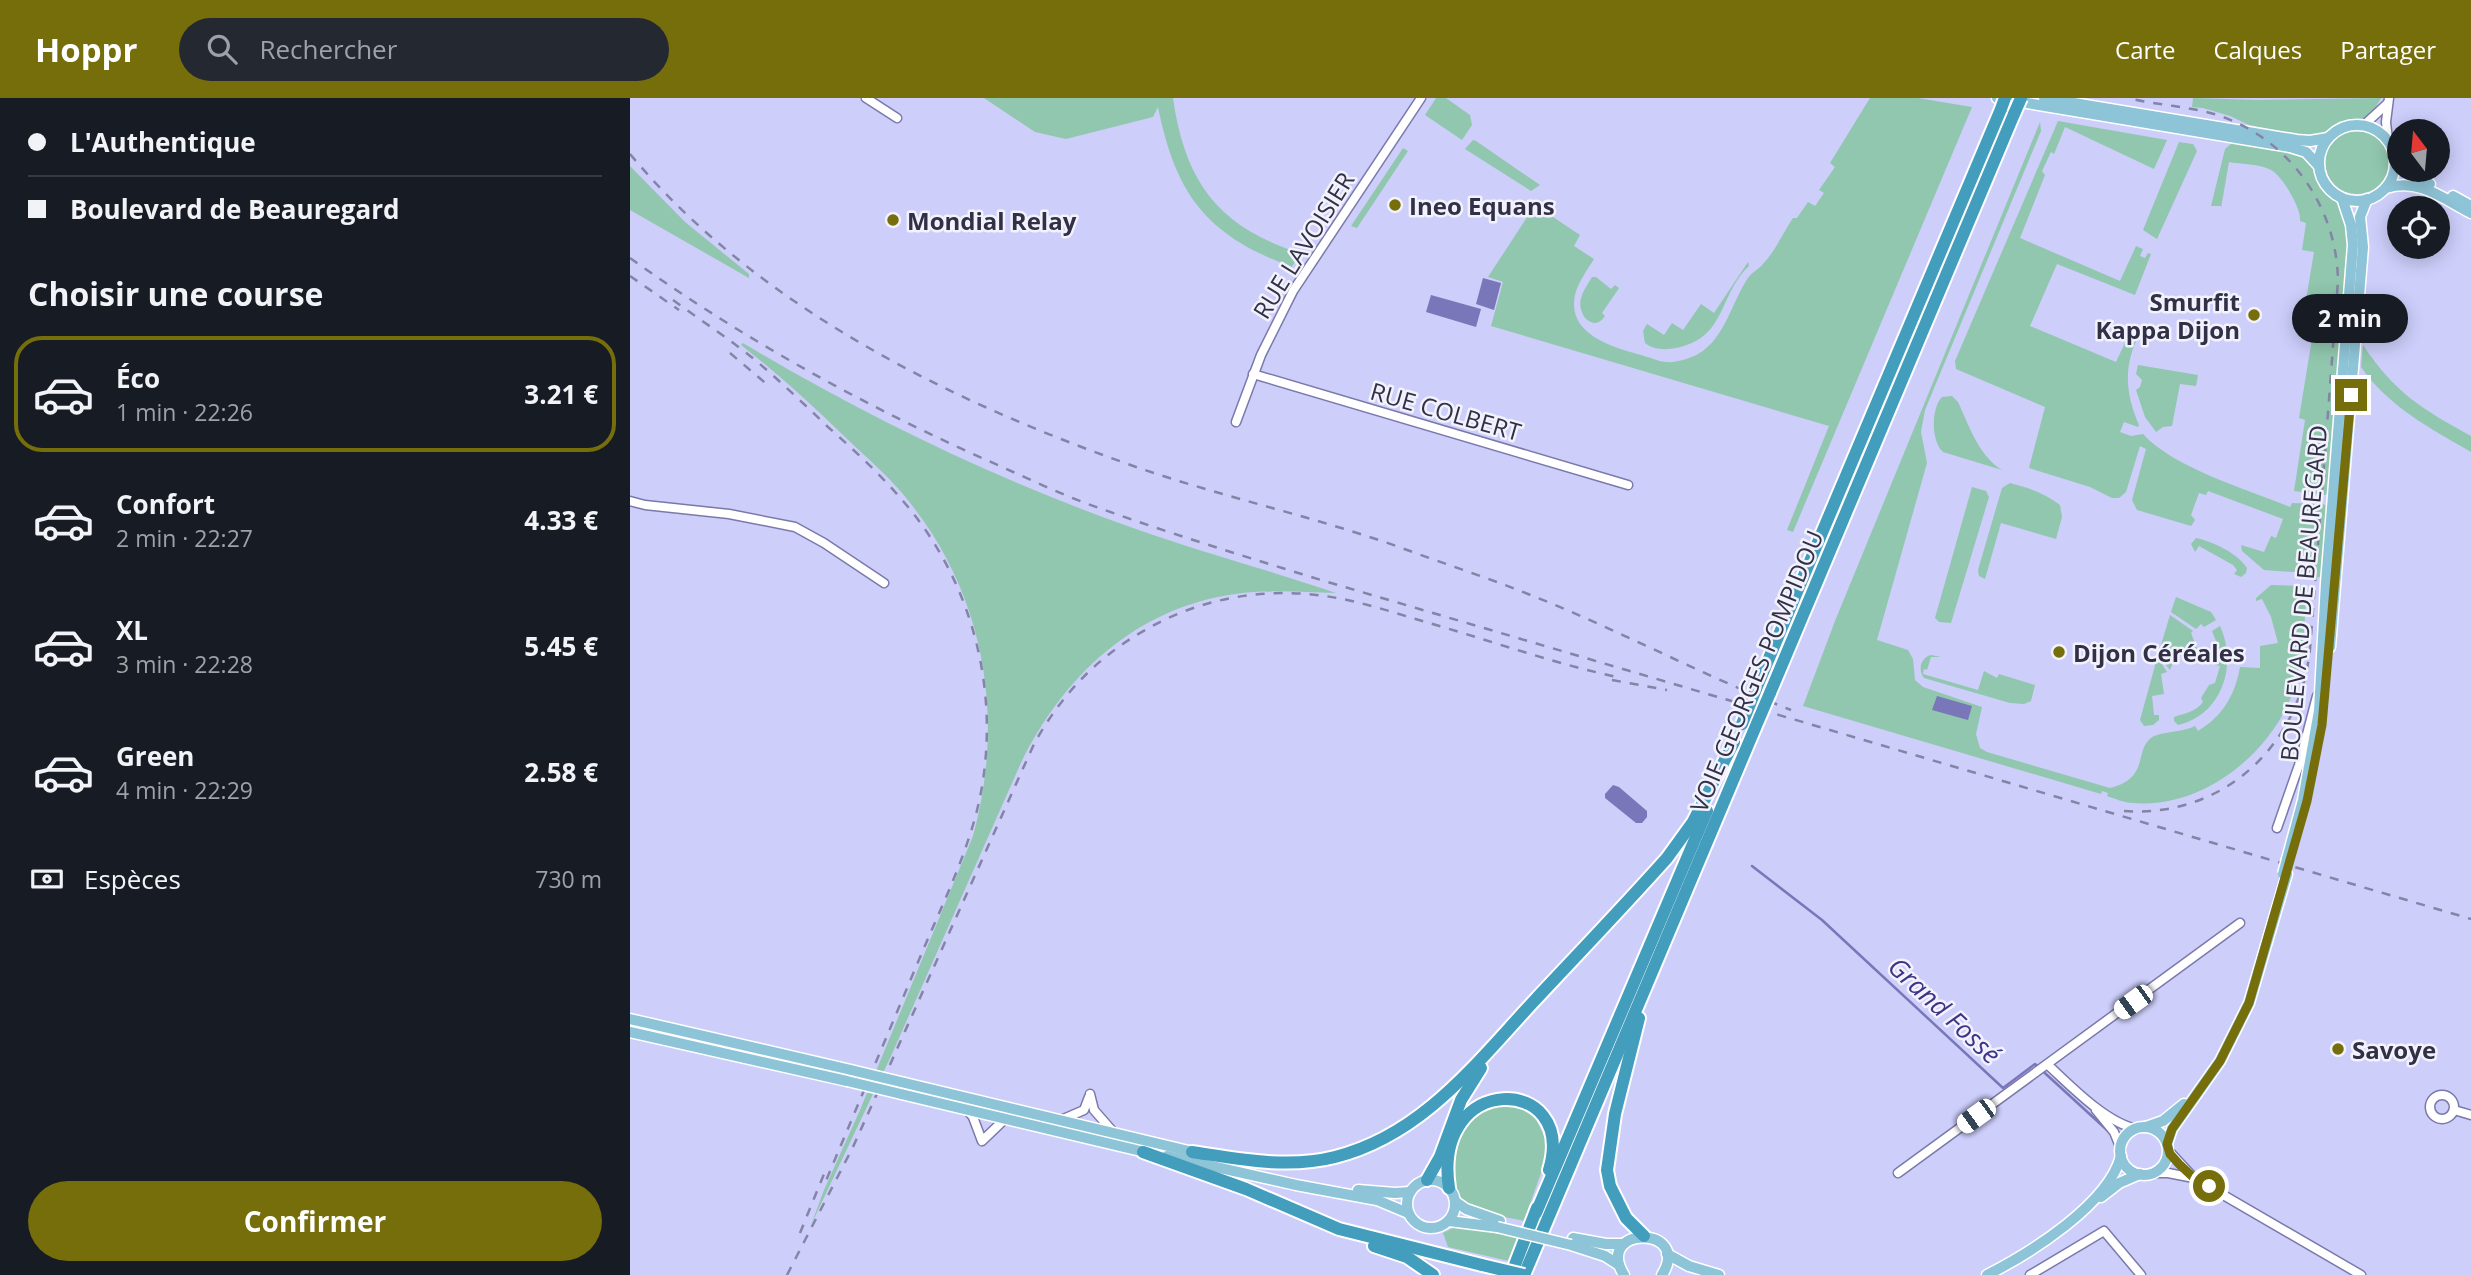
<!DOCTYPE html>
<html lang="fr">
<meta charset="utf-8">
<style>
body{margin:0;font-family:"Open Sans",sans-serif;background:#242831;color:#f1f3f6;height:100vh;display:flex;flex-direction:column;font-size:26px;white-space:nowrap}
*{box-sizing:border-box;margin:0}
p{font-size:23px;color:#9ea1a6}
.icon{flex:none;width:38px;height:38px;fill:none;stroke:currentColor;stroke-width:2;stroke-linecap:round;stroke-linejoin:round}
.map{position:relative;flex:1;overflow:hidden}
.sheet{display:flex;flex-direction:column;background:#171b24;width:630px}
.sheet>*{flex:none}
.guide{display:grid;align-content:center;height:154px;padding:0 28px;background:#171b24}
.needle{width:46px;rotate:344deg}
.controls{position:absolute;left:1757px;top:21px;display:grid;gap:14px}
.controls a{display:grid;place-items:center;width:63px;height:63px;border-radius:50%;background:#171b24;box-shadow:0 4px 18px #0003;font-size:35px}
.end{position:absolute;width:32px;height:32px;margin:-16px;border:9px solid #756e0b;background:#fff;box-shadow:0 0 0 4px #fff}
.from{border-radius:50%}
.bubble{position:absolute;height:49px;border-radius:24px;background:#171b24;box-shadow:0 4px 18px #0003;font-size:23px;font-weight:700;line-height:49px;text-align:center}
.car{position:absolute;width:21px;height:42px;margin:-21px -10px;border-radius:9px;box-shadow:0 0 5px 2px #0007;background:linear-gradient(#fff 24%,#345 0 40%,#fff 0 76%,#345 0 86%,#fff 0)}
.guide b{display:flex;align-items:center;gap:24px;height:66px;font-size:26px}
.guide b+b{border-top:2px solid #363941}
.guide i{width:18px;height:18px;background:#f1f3f6}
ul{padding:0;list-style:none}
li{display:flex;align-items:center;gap:21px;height:116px;margin:0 14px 10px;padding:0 14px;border:4px solid transparent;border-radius:28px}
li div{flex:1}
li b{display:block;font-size:26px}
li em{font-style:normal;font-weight:700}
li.selected{border-color:#756e0b}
li>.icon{width:63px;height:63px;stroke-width:1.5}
h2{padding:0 28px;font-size:32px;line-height:84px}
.pay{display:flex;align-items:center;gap:18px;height:77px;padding:0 28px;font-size:26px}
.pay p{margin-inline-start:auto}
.cta{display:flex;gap:14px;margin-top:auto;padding:14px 28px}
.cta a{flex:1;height:80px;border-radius:42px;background:#756e0b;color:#fff;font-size:28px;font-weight:700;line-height:80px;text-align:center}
header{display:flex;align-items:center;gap:42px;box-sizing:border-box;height:98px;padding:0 35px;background:#756e0b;color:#fff}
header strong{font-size:33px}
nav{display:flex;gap:38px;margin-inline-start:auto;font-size:24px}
.search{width:490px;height:63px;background:#242831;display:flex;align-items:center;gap:18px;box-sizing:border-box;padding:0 24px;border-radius:38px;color:#9ea1a6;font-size:26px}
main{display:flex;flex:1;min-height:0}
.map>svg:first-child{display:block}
.green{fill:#91c7ae}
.water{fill:#7976ba}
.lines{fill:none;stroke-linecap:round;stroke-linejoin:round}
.stream{stroke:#7976ba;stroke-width:2.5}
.minor-casing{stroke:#7a79ab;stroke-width:11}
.major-casing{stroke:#fff;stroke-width:13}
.highway-casing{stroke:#fff;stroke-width:16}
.minor{stroke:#fff;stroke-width:8}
.major{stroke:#8ec4d7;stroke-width:10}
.highway{stroke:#439dbd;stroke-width:12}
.rail{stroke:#8484a6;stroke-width:2.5;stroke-dasharray:9 9;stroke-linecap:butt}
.major-bridge-casing{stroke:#fff;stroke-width:13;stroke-linecap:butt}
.highway-bridge-casing{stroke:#fff;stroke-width:16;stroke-linecap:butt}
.major-bridge{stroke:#8ec4d7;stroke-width:10}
.highway-bridge{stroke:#439dbd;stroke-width:12}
.route{stroke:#756e0b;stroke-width:9}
.poi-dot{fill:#756e0b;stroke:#f2f2fd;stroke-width:2.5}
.labels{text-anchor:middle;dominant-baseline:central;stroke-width:5;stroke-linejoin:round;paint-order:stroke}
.poi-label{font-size:24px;font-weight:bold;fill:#313046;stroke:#f2f2fd;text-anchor:start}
.street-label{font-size:24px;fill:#313046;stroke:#f2f2fd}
.water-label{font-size:26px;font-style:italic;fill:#3e3386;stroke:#f2f2fd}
</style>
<header>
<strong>Hoppr</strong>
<div class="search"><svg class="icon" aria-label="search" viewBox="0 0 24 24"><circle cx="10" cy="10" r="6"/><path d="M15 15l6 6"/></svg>Rechercher</div>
<nav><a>Carte</a><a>Calques</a><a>Partager</a></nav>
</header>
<main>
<section class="sheet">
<div class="guide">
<b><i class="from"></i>L'Authentique</b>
<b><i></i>Boulevard de Beauregard</b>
</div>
<h2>Choisir une course</h2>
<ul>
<li class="selected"><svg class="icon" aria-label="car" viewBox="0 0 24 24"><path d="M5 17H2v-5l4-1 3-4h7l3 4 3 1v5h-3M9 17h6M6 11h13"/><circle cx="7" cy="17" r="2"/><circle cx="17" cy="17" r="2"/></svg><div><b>Éco</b><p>1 min · 22:26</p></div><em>3.21 €</em></li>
<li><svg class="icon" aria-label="car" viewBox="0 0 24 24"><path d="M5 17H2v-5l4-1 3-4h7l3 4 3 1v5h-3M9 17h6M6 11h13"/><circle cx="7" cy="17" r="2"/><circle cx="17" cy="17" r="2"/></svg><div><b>Confort</b><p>2 min · 22:27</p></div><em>4.33 €</em></li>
<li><svg class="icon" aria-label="car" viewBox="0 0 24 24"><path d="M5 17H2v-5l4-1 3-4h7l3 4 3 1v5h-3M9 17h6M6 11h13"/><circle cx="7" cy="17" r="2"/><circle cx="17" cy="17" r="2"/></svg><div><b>XL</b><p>3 min · 22:28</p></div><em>5.45 €</em></li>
<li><svg class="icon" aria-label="car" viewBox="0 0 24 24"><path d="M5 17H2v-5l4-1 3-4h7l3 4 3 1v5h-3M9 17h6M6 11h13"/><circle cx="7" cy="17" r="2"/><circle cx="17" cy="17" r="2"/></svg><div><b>Green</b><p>4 min · 22:29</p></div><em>2.58 €</em></li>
</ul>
<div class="pay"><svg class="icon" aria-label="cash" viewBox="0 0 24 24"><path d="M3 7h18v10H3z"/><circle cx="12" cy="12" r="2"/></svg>Espèces<p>730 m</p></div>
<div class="cta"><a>Confirmer</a></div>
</section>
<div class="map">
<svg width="1841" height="1177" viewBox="0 0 1841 1177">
<rect width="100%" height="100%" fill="#cdcefa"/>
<g class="green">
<path d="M 354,0 L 543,0 C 555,84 588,129 670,155 L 662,169 C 576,137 546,97 528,9 L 523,19 L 436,41 L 405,34 Z"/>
<path d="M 806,0 L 816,0 L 840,17 L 842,27 L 832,42 L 795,17 Z"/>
<path d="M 1240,0 L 1288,0 L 1342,9 L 1163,434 L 1157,432 L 1199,328 L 861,228 L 873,184 L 858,179 L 905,107 L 950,137 L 944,148 L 964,161 C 956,174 944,189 944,205 C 943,239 987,250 1011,257 C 1019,259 1029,264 1037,264 C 1046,265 1061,260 1068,256 C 1095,241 1102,203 1118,180 C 1122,174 1129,171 1133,166 C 1145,153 1153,135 1163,120 L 1167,120 L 1178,104 L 1185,108 L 1194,95 L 1189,92 L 1205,69 L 1200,65 Z"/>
<path d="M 1563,0 L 1627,2 L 1751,0 L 1741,17 L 1736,20 L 1710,24 L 1694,35 L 1682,39 L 1619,27 L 1600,18 L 1573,10 L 1562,9 Z"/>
<path d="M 1428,23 L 1537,42 L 1524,71 L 1435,29 L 1424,56 L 1421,54 L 1412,73 L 1415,77 L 1390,140 L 1490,183 L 1506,148 L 1513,151 L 1510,158 L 1515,160 L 1518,155 L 1521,156 L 1505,197 L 1427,166 L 1400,228 L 1486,264 L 1501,232 L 1504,229 L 1510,235 C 1493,267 1495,295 1509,327 L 1508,329 L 1494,324 L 1490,334 L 1501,338 L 1513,336 C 1544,370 1616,391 1660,409 L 1662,405 L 1693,406 L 1697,408 L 1694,476 L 1687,480 L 1678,475 L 1634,472 L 1612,453 L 1611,447 L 1634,454 L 1641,438 L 1646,440 L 1653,421 L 1578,393 L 1576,397 L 1569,395 L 1561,417 L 1565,422 L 1561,428 L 1507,412 L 1502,402 L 1516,351 L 1510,348 L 1496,394 L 1489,400 L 1482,400 L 1460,389 L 1399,370 L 1415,309 L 1326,271 L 1325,263 Z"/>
<path d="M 1410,24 L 1411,33 L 1295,312 L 1291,334 L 1297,365 L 1247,542 L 1278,552 L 1283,561 L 1285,582 L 1293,589 L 1352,609 L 1346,636 L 1350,650 L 1357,654 L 1480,690 C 1520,680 1504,653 1521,640 C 1530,633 1552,635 1565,628 L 1568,633 C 1593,618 1605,597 1610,569 L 1630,570 L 1630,548 L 1648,545 L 1641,519 L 1632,501 L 1626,503 L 1626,500 L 1641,487 L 1677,488 C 1674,524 1675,564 1661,599 C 1637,659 1570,711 1503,705 C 1495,705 1486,701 1477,698 L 1478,695 L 1472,693 L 1471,696 L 1173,608 L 1205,523 Z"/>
<circle cx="1727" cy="64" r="32"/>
<path d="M 843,42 L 846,43 L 910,87 L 901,93 L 835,51 Z"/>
<path d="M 1549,44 L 1563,46 L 1567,53 L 1527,141 L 1513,132 Z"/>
<path d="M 1603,44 L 1645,53 L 1657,51 L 1678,60 L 1690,86 L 1709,106 L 1716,121 L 1720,153 L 1706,320 L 1700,359 L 1700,394 L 1695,397 L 1664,393 L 1675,322 L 1669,320 L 1687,210 L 1675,208 L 1684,154 L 1672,152 L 1676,125 L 1670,123 C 1672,111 1651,75 1639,71 C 1627,66 1611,66 1599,64 L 1591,110 L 1591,108 L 1581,108 L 1595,51 Z"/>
<path d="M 773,50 L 778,53 L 727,130 L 721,128 Z"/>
<path d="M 0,68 L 55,124 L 119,176 L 119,180 L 0,112 Z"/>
<path d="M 1118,164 L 1119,168 C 1088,197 1097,240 1046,250 C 1035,252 1024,252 1015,245 L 1013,233 L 1017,226 L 1034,237 L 1042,225 L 1053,232 L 1071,206 L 1084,215 Z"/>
<path d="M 962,179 L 966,179 L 981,191 L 985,187 L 989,190 L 972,215 L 975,218 C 969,227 963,227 955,220 C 945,204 953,194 962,179 Z"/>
<path d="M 113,245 C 237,319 367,382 503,430 C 570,454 639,472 706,495 C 672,494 639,491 605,496 C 505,510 432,579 390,667 L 261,958 L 181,1127 L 194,1092 L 230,1012 L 343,738 C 375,622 356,501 281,406 C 262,381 237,360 214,338 C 181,306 147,275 111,247 Z"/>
<path d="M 1733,247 C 1765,295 1792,311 1841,338 L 1841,354 C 1800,330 1759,309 1731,269 Z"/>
<path d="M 1508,267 L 1568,277 L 1566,288 L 1550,286 L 1542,328 L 1533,329 L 1526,334 L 1515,319 L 1506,292 L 1510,289 L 1512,282 L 1506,276 Z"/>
<path d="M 1322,298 L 1328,304 C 1339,328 1349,358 1372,372 L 1313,354 C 1301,343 1301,310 1312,299 Z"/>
<path d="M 1380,385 C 1399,390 1415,395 1430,407 L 1432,419 L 1426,441 L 1371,425 L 1355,481 L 1349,478 L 1348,472 L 1372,390 Z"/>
<path d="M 1342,389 L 1356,393 L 1359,399 L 1321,525 L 1309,524 L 1305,520 Z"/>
<path d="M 1566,440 C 1584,444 1607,455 1617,470 L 1616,475 L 1611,479 L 1604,476 L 1607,472 L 1603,467 L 1569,448 L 1565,454 L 1561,446 Z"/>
<path d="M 1546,499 L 1581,514 L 1586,522 L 1574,529 L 1571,526 L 1566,531 L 1541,514 Z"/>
<path d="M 1540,517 L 1563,533 L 1561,535 L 1568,553 L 1569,565 L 1561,564 L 1558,548 L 1542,555 L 1544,562 L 1540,572 L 1528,557 Z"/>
<path d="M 1590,528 C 1608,567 1592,617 1548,627 L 1544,623 L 1544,619 C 1555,615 1566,614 1573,604 L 1571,600 L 1579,587 L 1585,585 L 1590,568 L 1585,567 L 1584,550 L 1588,548 L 1582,533 Z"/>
<path d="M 1301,557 L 1311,559 L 1301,559 L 1297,572 L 1294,571 L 1293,576 L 1348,592 L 1354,573 L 1367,580 L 1369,576 L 1405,587 L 1401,603 L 1394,606 L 1380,605 L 1294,580 C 1288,572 1290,560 1301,557 Z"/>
<path d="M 1530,563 L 1537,574 L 1531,576 L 1534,596 L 1522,598 L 1524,617 L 1529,617 L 1529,622 L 1523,627 L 1514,628 L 1510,622 L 1526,564 Z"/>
<path d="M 868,1006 L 891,1009 L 905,1019 L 918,1046 L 917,1058 L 894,1123 C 879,1119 843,1115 832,1103 C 814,1084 825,1040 840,1021 C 846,1012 858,1010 868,1006 Z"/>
<path d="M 827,1128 L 847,1129 L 889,1139 L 879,1163 L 818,1149 L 813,1135 Z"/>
</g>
<g class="water">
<path d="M 853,180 L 871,185 L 864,212 L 846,206 Z"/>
<path d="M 801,197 L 851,211 L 846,229 L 796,214 Z"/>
<path d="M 1307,598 L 1342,608 L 1338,622 L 1302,612 Z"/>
<path d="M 983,687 L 989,689 L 1017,713 L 1017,719 L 1012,725 L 1006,725 L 975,700 L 975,696 Z"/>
</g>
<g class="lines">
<path class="stream" d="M 1122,768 L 1192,822 L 1373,990 L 1405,966 L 1477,1032"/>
<defs>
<g id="minor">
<path d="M 236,0 L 267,20"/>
<path d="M 1734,27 L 1758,5"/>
<path d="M 1758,42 L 1756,24 L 1759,0"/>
<path d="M 623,276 L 998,387"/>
<path d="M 606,324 L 631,257 L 663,193 L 791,0"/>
<path d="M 0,403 L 15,407 L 99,416 L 165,429 L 194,445 L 254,485"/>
<path d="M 1647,730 L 1669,667 L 1687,598"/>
<path d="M 1418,967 C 1441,988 1476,1025 1507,1031"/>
<path d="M 460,996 L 464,1012 L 485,1036"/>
<circle cx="1812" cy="1009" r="12"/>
<path d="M 1466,1012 L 1484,1034 L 1491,1051"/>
<path d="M 1824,1012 L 1841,1017"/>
<path d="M 338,1013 L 343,1019 L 352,1043 L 375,1021"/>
<path d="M 431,1022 L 454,1012 L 459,999"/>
<path d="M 1538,1052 L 1564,1080 L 1731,1177"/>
<path d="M 1268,1075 L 1610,825"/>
<path d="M 1523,1075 L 1538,1075 L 1564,1080"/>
<path d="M 1400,1177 L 1474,1133 L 1511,1177"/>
</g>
<g id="major">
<path d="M 1367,0 L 1660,49 L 1676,54 L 1688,67"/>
<path d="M 1414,0 L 1667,42 L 1680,43 L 1698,40"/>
<circle cx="1727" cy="65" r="38"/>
<path d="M 1777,72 L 1800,86"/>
<path d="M 1756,90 C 1790,80 1812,100 1841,115"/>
<path d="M 1823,98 L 1841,108"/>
<path d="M 1700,549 L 1733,149 L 1730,119 L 1737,101"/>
<path d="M 1657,761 L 1673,702 L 1689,613 L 1696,485 L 1723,147 L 1721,127 L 1712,100"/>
<path d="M 0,921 L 221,972"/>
<path d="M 0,934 L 217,983"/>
<path d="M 275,985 L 567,1055"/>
<path d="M 271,996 L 519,1055"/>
<path d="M 1516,1029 L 1533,1023 L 1554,1006"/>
<circle cx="1514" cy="1053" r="24"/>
<path d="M 1537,1046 L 1542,1031 L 1590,963 L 1619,905 L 1657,776"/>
<path d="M 537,1058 L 666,1087 L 747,1102 L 778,1115"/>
<circle cx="801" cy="1106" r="24"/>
<path d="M 728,1092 L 765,1095 L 780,1094"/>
<path d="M 1471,1099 L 1489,1085 L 1510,1076"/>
<path d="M 826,1104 L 836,1111 L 870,1123"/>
<path d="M 819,1123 L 867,1129"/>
<path d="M 943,1140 L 976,1146 L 994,1146"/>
<path d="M 941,1147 L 975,1158 L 989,1167"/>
<path d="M 1037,1156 L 1059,1168 L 1089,1177"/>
<path d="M 994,1177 C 963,1127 1063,1127 1032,1177"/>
<path d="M 1357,1177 C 1400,1155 1478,1107 1491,1058"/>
</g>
<g id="highway">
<path d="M 1126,591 L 1371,11"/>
<path d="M 1140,595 L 1384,16"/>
<path d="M 1009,920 L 985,1016 L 977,1072 L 980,1088 L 996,1120 L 1014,1138"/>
<path d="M 513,1054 L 616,1091 L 709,1131 L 852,1167"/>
<path d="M 562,1054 C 609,1061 658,1071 705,1059 C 793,1037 847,964 906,901 C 950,854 994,808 1037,760 L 1063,724 L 1104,644"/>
<path d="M 797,1082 L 810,1059 L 831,1002 L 851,970"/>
<path d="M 819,1090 C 801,973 948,976 919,1072"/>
<path d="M 906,1115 L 1077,713"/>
<path d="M 744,1148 L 777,1159 L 803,1177"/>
<path d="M 881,1177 L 907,1110"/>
<path d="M 894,1177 L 1125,630"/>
</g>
</defs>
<use href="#minor" class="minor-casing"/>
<use href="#major" class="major-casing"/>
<use href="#highway" class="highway-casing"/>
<use href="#minor" class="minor"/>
<use href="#major" class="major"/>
<use href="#highway" class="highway"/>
<g class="rail">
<path d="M 0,56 C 129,211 325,306 512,371 C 597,400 685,419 769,449 C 812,465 856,479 898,496 C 987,531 1072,577 1161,612"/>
<path d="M 0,160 C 116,243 240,311 370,368 C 399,381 428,395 458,406 C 535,434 613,458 691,482 L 1841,821"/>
<path d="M 0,178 L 49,212"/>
<path d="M 43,202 C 70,222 98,240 124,261 C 150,283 174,306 198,329 C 224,352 250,376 273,403 C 344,485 372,598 349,704 C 337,757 312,807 291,857 C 259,933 227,1009 195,1085"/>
<path d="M 100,255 L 140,289"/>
<path d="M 982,582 L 1037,592"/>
<path d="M 1494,713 C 1593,720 1670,648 1680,551 L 1708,183 C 1707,107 1657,38 1584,16 C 1556,8 1526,7 1498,0"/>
<path d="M 170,1135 L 194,1076"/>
<path d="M 157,1177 L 223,1049 L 404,646 C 431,597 468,558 517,531 C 574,498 643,488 707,500 C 735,505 762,514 789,522 C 856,541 924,566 992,580"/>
</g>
<defs>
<g id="major-bridge">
<path d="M 1653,776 L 1657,761"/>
<path d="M 221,972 L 275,985"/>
<path d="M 217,983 L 271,996"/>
<path d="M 867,1129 L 941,1147"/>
</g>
<g id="highway-bridge">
<path d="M 1371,11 L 1375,0"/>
<path d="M 1384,16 L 1391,0"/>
<path d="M 1112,626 L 1126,591"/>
<path d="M 1125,630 L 1140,595"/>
<path d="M 852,1167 L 894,1177"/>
</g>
</defs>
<use href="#major-bridge" class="major-bridge-casing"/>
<use href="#highway-bridge" class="highway-bridge-casing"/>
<use href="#major-bridge" class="major-bridge"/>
<use href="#highway-bridge" class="highway-bridge"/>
</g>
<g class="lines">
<path class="route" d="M 1579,1088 L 1564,1080 L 1549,1066 L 1540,1056 L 1537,1046 L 1542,1031 L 1590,963 L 1619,905 L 1677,703 L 1692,627 L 1721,297"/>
</g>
<g class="poi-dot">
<circle cx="765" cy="107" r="7"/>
<circle cx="263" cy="122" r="7"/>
<circle cx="1624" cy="217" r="7"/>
<circle cx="1429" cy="554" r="7"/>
<circle cx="1708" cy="951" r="7"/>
</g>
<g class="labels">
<g class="poi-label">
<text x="779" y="107">Ineo Equans</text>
<text x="277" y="122">Mondial Relay</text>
<text x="1610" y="203" text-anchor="end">Smurfit<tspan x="1610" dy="28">Kappa Dijon</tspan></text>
<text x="1443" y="554">Dijon Céréales</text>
<text x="1722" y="951">Savoye</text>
</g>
<g class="street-label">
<text transform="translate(673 147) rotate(-58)">RUE LAVOISIER</text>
<text transform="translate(816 313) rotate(16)">RUE COLBERT</text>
<text transform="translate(1673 495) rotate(-85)">BOULEVARD DE BEAUREGARD</text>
<text transform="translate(1126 573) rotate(-67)">VOIE GEORGES POMPIDOU</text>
</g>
<g class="water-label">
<text transform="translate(1315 912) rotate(43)">Grand Fossé</text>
</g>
</g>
</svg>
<div class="controls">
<a><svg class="needle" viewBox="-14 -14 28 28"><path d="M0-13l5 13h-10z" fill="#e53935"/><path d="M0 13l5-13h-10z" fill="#9ea1a6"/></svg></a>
<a><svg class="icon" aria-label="locate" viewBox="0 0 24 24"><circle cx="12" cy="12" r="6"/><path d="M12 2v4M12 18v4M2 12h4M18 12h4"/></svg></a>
</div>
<i class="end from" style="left:1579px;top:1088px"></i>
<i class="end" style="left:1721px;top:297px"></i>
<div class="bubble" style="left:1662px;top:196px;width:116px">2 min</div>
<i class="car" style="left:1503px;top:904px;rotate:234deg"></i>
<i class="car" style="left:1346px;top:1018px;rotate:234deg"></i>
</div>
</main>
